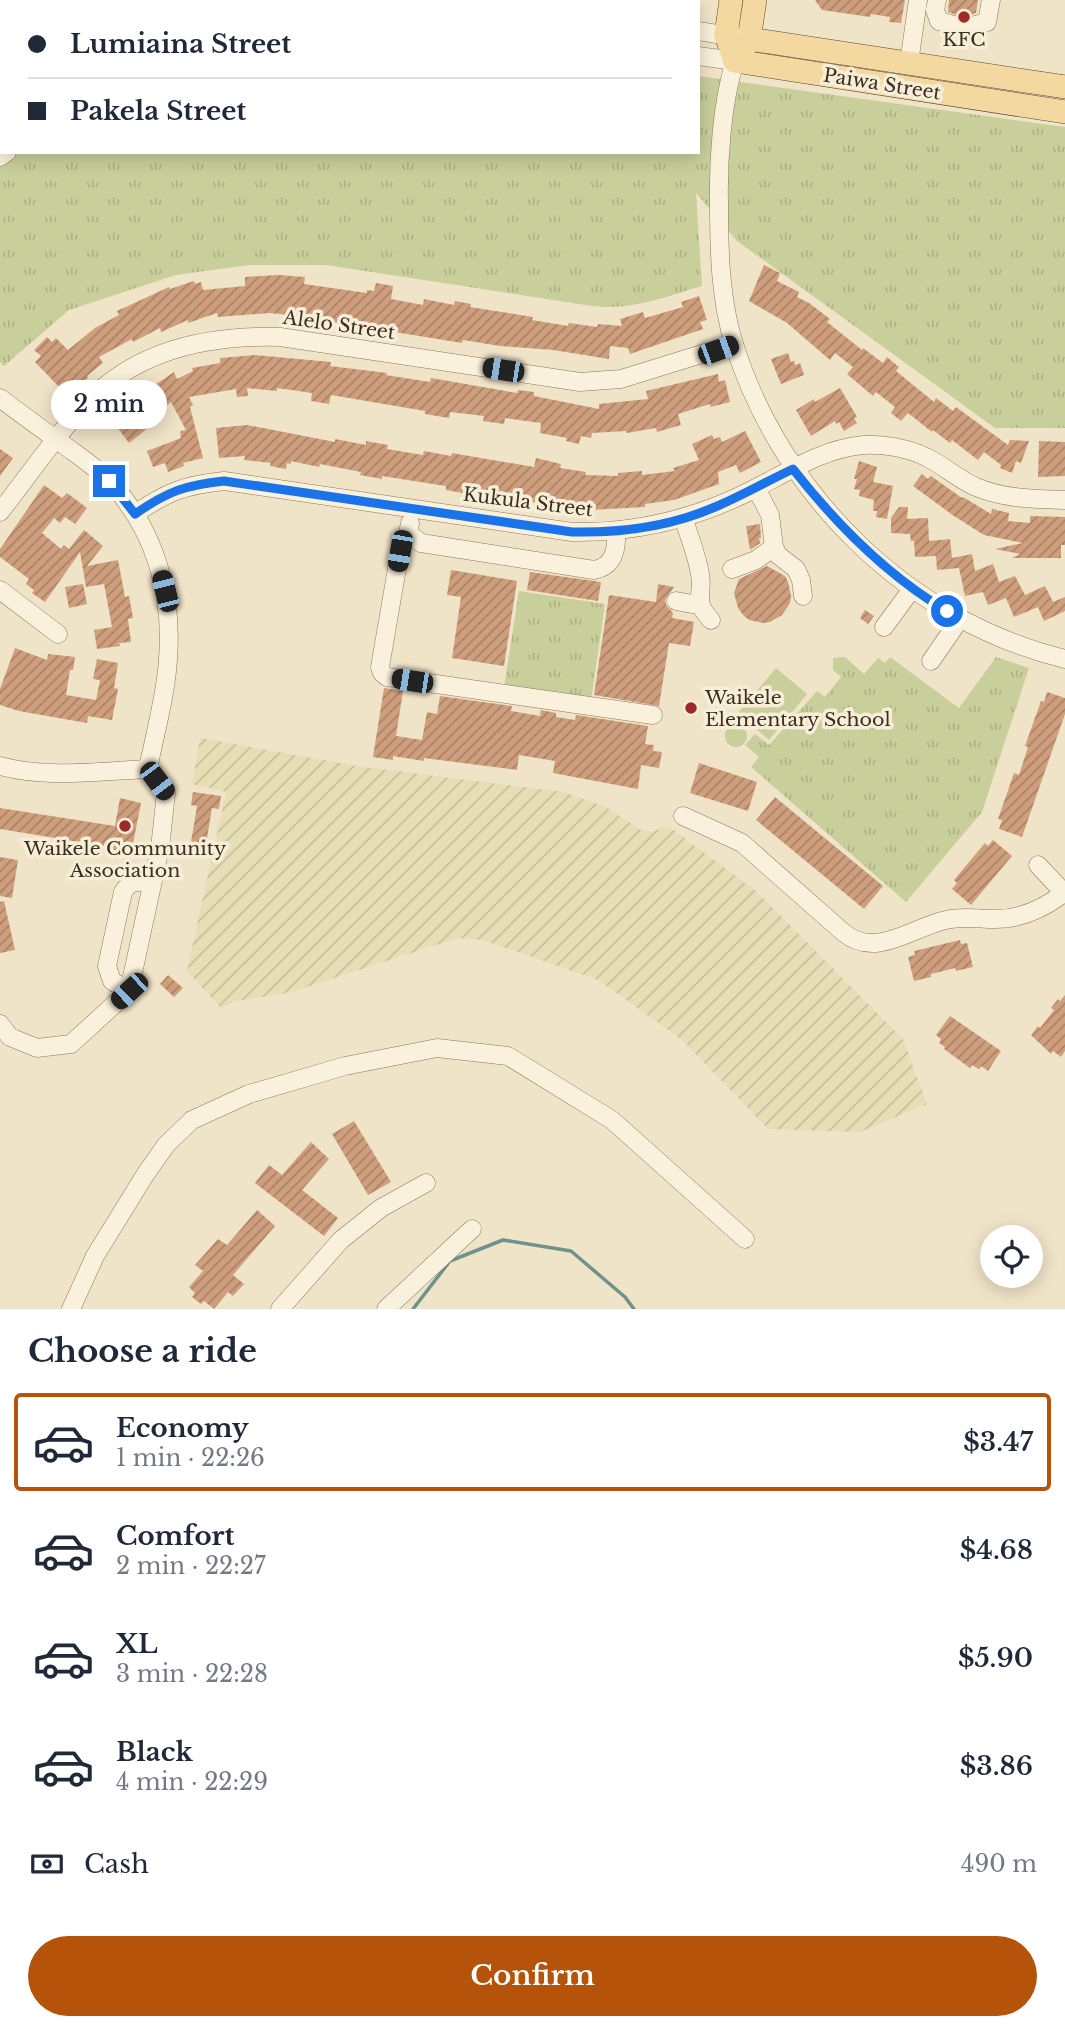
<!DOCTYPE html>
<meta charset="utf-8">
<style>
body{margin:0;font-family:"Libre Baskerville",serif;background:#f6f6f7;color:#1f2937;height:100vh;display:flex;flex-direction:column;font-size:26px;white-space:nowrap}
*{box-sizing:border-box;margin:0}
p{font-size:23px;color:#747a83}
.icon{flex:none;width:38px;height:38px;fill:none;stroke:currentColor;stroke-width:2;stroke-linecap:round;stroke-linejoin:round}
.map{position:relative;height:1309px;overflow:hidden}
.sheet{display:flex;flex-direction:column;background:#fff;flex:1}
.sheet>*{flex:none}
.guide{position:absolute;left:0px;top:0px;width:700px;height:154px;box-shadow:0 4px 18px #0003;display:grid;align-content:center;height:154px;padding:0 28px;background:#fff}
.buttons{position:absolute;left:980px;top:1225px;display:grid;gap:14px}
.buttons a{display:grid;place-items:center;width:63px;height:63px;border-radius:50%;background:#fff;box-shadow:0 4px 18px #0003;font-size:35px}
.end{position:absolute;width:32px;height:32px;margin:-16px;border:9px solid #1a73e8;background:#fff;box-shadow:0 0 0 4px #fff}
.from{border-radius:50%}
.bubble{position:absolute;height:49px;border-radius:24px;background:#fff;box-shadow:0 4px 18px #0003;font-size:23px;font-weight:600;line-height:49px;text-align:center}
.car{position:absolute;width:21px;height:42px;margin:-21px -10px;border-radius:9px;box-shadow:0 0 5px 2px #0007;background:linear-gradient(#222 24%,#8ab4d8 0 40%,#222 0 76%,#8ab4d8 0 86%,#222 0)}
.guide b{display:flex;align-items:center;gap:24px;height:66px;font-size:26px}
.guide b+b{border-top:2px solid #e0e1e3}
.guide i{width:18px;height:18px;background:#1f2937}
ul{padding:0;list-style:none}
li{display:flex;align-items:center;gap:21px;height:98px;margin:0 14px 10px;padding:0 14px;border:4px solid transparent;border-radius:7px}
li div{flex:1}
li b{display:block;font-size:26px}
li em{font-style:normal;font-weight:600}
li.current{border-color:#b45309}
li>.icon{width:63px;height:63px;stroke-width:1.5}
h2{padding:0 28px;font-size:32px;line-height:84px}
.pay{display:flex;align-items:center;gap:18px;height:77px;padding:0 28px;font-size:26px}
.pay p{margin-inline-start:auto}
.primary-button{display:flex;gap:14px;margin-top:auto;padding:14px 28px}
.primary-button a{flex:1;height:80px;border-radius:42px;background:#b45309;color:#fff;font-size:28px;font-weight:600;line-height:80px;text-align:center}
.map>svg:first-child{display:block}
.farmland{fill:url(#farmland-furrows)}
.grass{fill:url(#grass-tufts)}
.pitch{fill:#c9cf9b}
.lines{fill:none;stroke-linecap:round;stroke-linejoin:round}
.stream{stroke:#6f938a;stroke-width:3.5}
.building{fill:url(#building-hatch)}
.minor-casing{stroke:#8d765c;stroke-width:19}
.major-casing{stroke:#5b4430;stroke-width:24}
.minor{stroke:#faf1dc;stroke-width:18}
.major{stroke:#f3d9a0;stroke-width:23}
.route{stroke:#1a73e8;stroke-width:9}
.poi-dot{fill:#9e2a2b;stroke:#f7eed8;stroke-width:2.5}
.labels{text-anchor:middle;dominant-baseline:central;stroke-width:7;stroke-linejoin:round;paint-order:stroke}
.poi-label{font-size:19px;fill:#3d2e20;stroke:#f7eed8}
.street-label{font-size:19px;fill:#3d2e20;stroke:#f7eed8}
</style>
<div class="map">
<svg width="1065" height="1309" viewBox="0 0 1065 1309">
<defs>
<pattern id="farmland-furrows" width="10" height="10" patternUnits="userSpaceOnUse" patternTransform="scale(1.75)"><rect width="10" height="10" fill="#e6deb5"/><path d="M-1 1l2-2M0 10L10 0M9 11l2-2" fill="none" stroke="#c6bf9b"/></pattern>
<pattern id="grass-tufts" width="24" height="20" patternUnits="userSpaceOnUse" patternTransform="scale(1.75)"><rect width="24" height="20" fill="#c9cf9b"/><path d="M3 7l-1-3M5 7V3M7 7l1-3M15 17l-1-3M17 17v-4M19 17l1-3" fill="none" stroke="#aeb285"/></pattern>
<pattern id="building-hatch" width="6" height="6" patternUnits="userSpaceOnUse" patternTransform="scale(1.75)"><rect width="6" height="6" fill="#cf9f7d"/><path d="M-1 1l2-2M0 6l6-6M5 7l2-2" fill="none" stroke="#a98266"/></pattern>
</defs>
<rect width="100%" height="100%" fill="#f0e4c8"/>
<path class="farmland" d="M 200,738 L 357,766 L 564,792 L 606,807 L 641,830 L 651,832 L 668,826 L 756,891 L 903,1039 L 927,1104 L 860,1132 L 768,1129 L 681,1039 L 598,980 L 483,940 L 458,938 L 288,993 L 236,1001 L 221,1008 L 187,971 L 226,792 L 192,784 Z"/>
<g class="grass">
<path d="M 0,0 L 221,2 L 2,2 L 2,152 L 698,152 L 698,76 L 1065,127 L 1065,428 L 995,428 L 737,241 L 696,193 L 702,286 C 665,297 631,311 592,306 L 326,265 L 249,265 L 176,275 L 69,310 L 4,366 L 0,362 Z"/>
<path d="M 519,591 L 605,604 L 591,701 L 504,687 Z"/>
<path d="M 845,657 L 864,674 L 878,658 L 885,663 L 890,657 L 959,708 L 996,657 L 1029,668 L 982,812 L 906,902 L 751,767 L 759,757 L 745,745 L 755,734 L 769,745 L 817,691 L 825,697 L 841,677 L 833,670 L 833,658 Z"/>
<circle cx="736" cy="736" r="11"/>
</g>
<path class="pitch" d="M 776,668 L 807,694 L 769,740 L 738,713 Z"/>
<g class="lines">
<path class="stream" d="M 413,1309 L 450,1261 L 503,1240 L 571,1251 L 625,1297 L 634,1309"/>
</g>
<g class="building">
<path d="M 815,0 L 905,0 L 901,23 L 889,22 L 890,17 L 871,14 L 870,17 L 822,10 Z"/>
<path d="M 949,0 L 978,0 L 976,13 L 963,17 L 948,12 Z"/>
<path d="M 764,265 L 780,273 L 777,281 L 799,292 L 797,297 L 809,303 L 830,319 L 827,322 L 862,350 L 863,348 L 883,363 L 887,357 L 899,367 L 896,371 L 934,402 L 936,398 L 953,411 L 956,407 L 1008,445 L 1010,440 L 1029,441 L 1021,463 L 1016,461 L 1012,473 L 1000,468 L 1001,465 L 984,452 L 978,460 L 952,440 L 950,443 L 933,430 L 932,432 L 908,413 L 901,421 L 891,413 L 895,407 L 876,392 L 873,396 L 847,374 L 853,367 L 835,353 L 830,360 L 787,323 L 749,301 Z"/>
<path d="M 278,275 L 305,277 L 304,284 L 367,293 L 367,290 L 374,291 L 376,283 L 393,286 L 391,299 L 423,305 L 424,299 L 454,305 L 455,301 L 471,304 L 470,307 L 533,317 L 532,320 L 568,326 L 569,323 L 597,327 L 598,324 L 622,326 L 620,319 L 643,312 L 645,318 L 683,307 L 681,302 L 699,296 L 707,320 L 700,322 L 703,329 L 630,354 L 628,348 L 610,346 L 609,359 L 553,350 L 500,346 L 463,340 L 462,343 L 333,322 L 333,318 L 301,313 L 301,316 L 269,313 L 218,317 L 217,313 L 188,323 L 188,320 L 161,332 L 160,328 L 133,342 L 132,339 L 99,357 L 103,363 L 87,376 L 88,378 L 75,390 L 68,382 L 61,389 L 35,362 L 41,356 L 34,350 L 47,337 L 52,342 L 56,338 L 68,350 L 95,328 L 119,315 L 117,311 L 169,287 L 170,289 L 194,281 L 195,284 L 201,282 L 203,290 L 245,286 L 245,277 Z"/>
<path d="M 788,353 L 791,362 L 794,361 L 795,365 L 800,363 L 804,375 L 781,384 L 771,359 Z"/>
<path d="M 255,355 L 331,362 L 330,366 L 387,373 L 386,375 L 430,382 L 431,378 L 517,393 L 518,390 L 534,392 L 534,396 L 599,409 L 599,404 L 648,399 L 646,391 L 718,374 L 719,382 L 725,380 L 730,402 L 711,407 L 710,404 L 678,414 L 681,425 L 657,432 L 656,428 L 627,433 L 626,431 L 592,433 L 591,438 L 581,436 L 579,444 L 566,441 L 567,438 L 540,433 L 541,423 L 505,418 L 504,424 L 483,421 L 484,416 L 450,412 L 449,418 L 425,414 L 425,411 L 331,395 L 329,404 L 311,401 L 312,393 L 277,388 L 277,391 L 247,388 L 248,396 L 237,397 L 236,389 L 189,397 L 193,405 L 190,407 L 203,458 L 183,463 L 184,466 L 168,472 L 165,463 L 153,467 L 147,451 L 181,438 L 180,431 L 186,430 L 171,402 L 145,424 L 148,428 L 129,443 L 107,414 L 141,385 L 146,391 L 174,372 L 177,379 L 193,371 L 192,368 L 220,363 L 220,358 Z"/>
<path d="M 840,388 L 857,417 L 854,418 L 857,423 L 844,431 L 839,422 L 836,424 L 835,421 L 811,436 L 796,410 L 814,399 L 815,402 Z"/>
<path d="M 247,425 L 335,442 L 335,439 L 366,445 L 366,441 L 388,445 L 387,449 L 423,455 L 424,451 L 451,456 L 452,453 L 534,467 L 536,458 L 561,464 L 560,468 L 586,472 L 585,475 L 618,476 L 618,473 L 642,471 L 642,475 L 675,471 L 673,468 L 699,460 L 692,444 L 712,435 L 714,439 L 720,437 L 722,442 L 745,431 L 761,462 L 740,473 L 736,465 L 718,472 L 719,484 L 674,500 L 645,504 L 645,507 L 590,510 L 553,503 L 552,506 L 516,499 L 516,502 L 500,499 L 501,495 L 468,488 L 467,494 L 446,490 L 446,486 L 382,476 L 382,479 L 360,475 L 361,472 L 320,464 L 319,467 L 291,461 L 291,464 L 287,463 L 286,469 L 270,466 L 271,463 L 244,460 L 245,456 L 219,458 L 216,428 Z"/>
<path d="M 1039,441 L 1065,442 L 1065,476 L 1038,477 Z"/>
<path d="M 0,449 L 13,458 L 0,476 Z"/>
<path d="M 859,461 L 877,467 L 873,482 L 893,486 L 887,519 L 876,517 L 877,511 L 873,511 L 874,500 L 859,496 L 860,490 L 854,489 L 857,479 L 854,479 Z"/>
<path d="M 922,474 L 928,479 L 931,476 L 962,498 L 963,497 L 991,514 L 992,509 L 1009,513 L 1008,521 L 1030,523 L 1030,516 L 1065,517 L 1065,545 L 1061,545 L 1061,558 L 1012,558 L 1020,554 L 995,549 L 1023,543 L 984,535 L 954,516 L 913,486 Z"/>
<path d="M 44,485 L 62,498 L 67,493 L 87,508 L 75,524 L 65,517 L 60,523 L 54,518 L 42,533 L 61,549 L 64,545 L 69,549 L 84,530 L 103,546 L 87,566 L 118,560 L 125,597 L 129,596 L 133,618 L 128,619 L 131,642 L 119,643 L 120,646 L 97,649 L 94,630 L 112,627 L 104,584 L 86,587 L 80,552 L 45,602 L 32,593 L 34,590 L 26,584 L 29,579 L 0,557 L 0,549 Z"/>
<path d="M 899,507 L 908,507 L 907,519 L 928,518 L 929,541 L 950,539 L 952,558 L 972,554 L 975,571 L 993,564 L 999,582 L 1015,576 L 1025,595 L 1045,586 L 1053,602 L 1065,597 L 1065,611 L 1044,621 L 1038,607 L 1014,617 L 1006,598 L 988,605 L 983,592 L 965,596 L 959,568 L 937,570 L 936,556 L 915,557 L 914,541 L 911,541 L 910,534 L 891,533 L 891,518 Z"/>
<path d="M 760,524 L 761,538 L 759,538 L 760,543 L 750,550 L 746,526 Z"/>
<path d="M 767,566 L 785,576 L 788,582 L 791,596 L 790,603 L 782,615 L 770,622 L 763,623 L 749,620 L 743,615 L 738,608 L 734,593 L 739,579 Z"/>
<path d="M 451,570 L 517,581 L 504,666 L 452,658 L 461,597 L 447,595 Z"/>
<path d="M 530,572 L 601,582 L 598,601 L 527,590 Z"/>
<path d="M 83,584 L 87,604 L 69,608 L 65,587 Z"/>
<path d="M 658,584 L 674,587 L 665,600 L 666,605 L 673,613 L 672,618 L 694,622 L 690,646 L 669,643 L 659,706 L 594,695 L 609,595 L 656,602 Z"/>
<path d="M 865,610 L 874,616 L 868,624 L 860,618 Z"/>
<path d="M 15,648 L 47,660 L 48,654 L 75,657 L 73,670 L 70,670 L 66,695 L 96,700 L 100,680 L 93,679 L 97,659 L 118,663 L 114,688 L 118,689 L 112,720 L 88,716 L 87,723 L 19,711 L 0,705 L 0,689 Z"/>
<path d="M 384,688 L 403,691 L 396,736 L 422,740 L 427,712 L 437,714 L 440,696 L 512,706 L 511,711 L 540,716 L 541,710 L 556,713 L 556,717 L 575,720 L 576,715 L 648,726 L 645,744 L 654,745 L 653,751 L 662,752 L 659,768 L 641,765 L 638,789 L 553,773 L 555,761 L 519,755 L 517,770 L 424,758 L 424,761 L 393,756 L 393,760 L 373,757 Z"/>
<path d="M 1047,692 L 1065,698 L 1065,714 L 1022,837 L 999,829 L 1002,820 L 998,819 L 1014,773 L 1019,775 L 1028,747 L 1025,746 L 1041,701 L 1044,702 Z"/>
<path d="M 699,763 L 757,782 L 748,811 L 690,793 Z"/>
<path d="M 193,792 L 221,796 L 219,809 L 212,808 L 206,844 L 191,842 L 197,806 L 191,805 Z"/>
<path d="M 775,797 L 883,886 L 864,909 L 756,820 Z"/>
<path d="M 120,798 L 141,803 L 131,854 L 110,849 L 110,847 L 0,829 L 0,808 L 115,826 Z"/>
<path d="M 993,840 L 1012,856 L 971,905 L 952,889 L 957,883 L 954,880 L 985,843 L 988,846 Z"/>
<path d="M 0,857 L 18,860 L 12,898 L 0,896 Z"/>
<path d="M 4,901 L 15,950 L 0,953 L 0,902 Z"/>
<path d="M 960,940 L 961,944 L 967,943 L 973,967 L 956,971 L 955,968 L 931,974 L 931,977 L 914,981 L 908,957 L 915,955 L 914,951 Z"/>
<path d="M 168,975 L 183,988 L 174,997 L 160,984 Z"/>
<path d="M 1065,995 L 1065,1051 L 1061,1057 L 1053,1051 L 1051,1054 L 1031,1035 L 1038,1026 L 1040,1028 L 1054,1010 L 1051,1008 L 1058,999 L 1060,1001 Z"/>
<path d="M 950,1016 L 1001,1051 L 988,1071 L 981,1066 L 979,1069 L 972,1065 L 970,1068 L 944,1049 L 945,1047 L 939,1043 L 941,1039 L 936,1035 Z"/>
<path d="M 354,1121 L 391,1182 L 368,1195 L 332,1134 Z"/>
<path d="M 311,1142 L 329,1159 L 302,1190 L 338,1218 L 324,1236 L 255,1183 L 269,1165 L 282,1175 Z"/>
<path d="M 257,1210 L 275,1226 L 233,1275 L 244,1284 L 233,1296 L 228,1292 L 214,1309 L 204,1301 L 201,1304 L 192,1297 L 195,1293 L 189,1287 L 203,1271 L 195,1265 L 218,1239 L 227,1245 Z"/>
</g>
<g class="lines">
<defs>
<g id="minor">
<path d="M 498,0 L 509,2"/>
<path d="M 937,0 L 935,10 L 939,21 L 957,26"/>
<path d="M 233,2 L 239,0"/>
<path d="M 968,27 L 987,22 L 991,0"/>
<path d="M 698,31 L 736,37"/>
<path d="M 698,56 L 735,61 C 722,102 718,160 719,203 C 719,250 720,299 734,344 C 782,496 909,621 1065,659"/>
<path d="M 909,63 L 918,0"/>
<path d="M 0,128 L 2,127"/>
<path d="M 0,157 L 7,152"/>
<path d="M 0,398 C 21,414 43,430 64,445 C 80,457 97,468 110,482 C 155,530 173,593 168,659 C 166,695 155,733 148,769 L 166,793 L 160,848 L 129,991 L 71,1044 L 37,1048 L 10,1037 L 0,1024"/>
<path d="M 756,488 L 770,515 L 774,547 L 778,555 L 796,569 L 801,580 L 803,596"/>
<path d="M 0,512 C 30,474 57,433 91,399 C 141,348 212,335 280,337 L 580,382 L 621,379 L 734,344"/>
<path d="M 135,514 C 168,491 186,485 224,481 L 572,532 C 637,533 697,519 756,488 C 789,471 825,448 864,445 C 884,444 908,448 926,457 C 943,465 958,479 976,487 C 1005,499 1034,499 1065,500"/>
<path d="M 684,519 C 689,537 697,555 700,574 C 704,595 692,600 711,620"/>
<path d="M 410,523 L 408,533 L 421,543 L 594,570 C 614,566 617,550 616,532"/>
<path d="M 408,533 L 400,551 L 380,667 L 382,673 L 387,677 L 653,715"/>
<path d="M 732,569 L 756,560 L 774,547"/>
<path d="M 0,590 L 58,634"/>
<path d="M 676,601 L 692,604 L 699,602"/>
<path d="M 884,627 L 912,589"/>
<path d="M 931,661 L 960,619"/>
<path d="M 0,766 C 47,779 100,771 148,769"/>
<path d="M 683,816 L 742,843 L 844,933 C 876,959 913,927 946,920 C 963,916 979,919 995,919 C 1022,919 1045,908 1065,892"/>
<path d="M 1038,865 L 1064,893"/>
<path d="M 129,991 L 112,981 L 107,966 L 123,892 C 131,879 139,881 152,884"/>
<path d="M 71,1309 L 95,1256 L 145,1175 L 166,1145 L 192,1120 L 249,1094 L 345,1066 L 437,1048 L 508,1056 L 612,1120 L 745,1239"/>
<path d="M 280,1309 L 341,1240 L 381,1208 L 426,1183"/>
<path d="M 386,1309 L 472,1229"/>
</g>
<g id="major">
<path d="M 731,0 L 726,35 L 735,61"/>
<path d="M 749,39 L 1065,87"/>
<path d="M 743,50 L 749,39 L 755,0"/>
<path d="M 735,61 L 1065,112"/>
</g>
</defs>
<use href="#minor" class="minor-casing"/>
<use href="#major" class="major-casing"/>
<use href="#minor" class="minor"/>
<use href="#major" class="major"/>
</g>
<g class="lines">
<path class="route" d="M 109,481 L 135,514 C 168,491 186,485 224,481 L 572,532 C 621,533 669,527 715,507 C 742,496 767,481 793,469 C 837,525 886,575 947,611"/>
</g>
<g class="poi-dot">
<circle cx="964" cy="17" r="7"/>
<circle cx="691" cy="708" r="7"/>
<circle cx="125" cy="826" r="7"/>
</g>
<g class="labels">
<g class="poi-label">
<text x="964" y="39">KFC</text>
<text x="705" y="697" text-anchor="start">Waikele<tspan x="705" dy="22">Elementary School</tspan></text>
<text x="125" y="848">Waikele Community<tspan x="125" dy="22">Association</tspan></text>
</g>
<g class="street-label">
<text transform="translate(882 84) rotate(9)">Paiwa Street</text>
<text transform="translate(339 325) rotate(8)">Alelo Street</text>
<text transform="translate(528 502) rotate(7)">Kukula Street</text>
</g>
</g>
</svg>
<div class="buttons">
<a><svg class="icon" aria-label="locate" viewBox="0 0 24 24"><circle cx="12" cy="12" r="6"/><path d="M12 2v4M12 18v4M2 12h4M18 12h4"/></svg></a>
</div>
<i class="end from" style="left:947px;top:611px"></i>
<i class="end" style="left:109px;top:481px"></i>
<div class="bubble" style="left:51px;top:380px;width:116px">2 min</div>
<i class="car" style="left:718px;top:350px;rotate:70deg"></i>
<i class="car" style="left:503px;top:370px;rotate:279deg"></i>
<i class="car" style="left:400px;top:551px;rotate:190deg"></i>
<i class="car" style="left:165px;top:591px;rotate:346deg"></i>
<i class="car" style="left:412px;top:681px;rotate:279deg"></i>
<i class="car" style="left:157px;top:781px;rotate:143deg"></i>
<i class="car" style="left:129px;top:991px;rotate:227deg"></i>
<div class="guide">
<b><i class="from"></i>Lumiaina Street</b>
<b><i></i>Pakela Street</b>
</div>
</div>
<section class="sheet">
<h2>Choose a ride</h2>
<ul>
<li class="current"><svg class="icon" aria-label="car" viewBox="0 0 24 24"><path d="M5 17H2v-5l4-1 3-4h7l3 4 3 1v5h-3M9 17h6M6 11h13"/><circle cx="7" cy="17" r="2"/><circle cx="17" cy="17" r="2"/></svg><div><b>Economy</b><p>1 min · 22:26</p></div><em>$3.47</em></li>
<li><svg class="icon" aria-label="car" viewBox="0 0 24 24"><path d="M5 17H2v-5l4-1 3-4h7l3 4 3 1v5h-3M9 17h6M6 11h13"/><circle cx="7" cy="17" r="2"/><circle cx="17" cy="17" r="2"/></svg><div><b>Comfort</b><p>2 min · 22:27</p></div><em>$4.68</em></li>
<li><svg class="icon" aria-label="car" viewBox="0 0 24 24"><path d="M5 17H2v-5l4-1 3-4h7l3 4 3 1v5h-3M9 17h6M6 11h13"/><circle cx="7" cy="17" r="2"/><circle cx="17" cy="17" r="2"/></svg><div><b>XL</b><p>3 min · 22:28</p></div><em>$5.90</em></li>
<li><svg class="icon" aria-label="car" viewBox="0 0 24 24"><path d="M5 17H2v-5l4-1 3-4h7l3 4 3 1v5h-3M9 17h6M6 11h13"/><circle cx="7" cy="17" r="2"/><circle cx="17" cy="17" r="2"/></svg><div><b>Black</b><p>4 min · 22:29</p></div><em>$3.86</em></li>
</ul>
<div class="pay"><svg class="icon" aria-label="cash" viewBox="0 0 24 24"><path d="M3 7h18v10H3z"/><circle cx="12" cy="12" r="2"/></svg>Cash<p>490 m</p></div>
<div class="primary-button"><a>Confirm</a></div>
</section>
